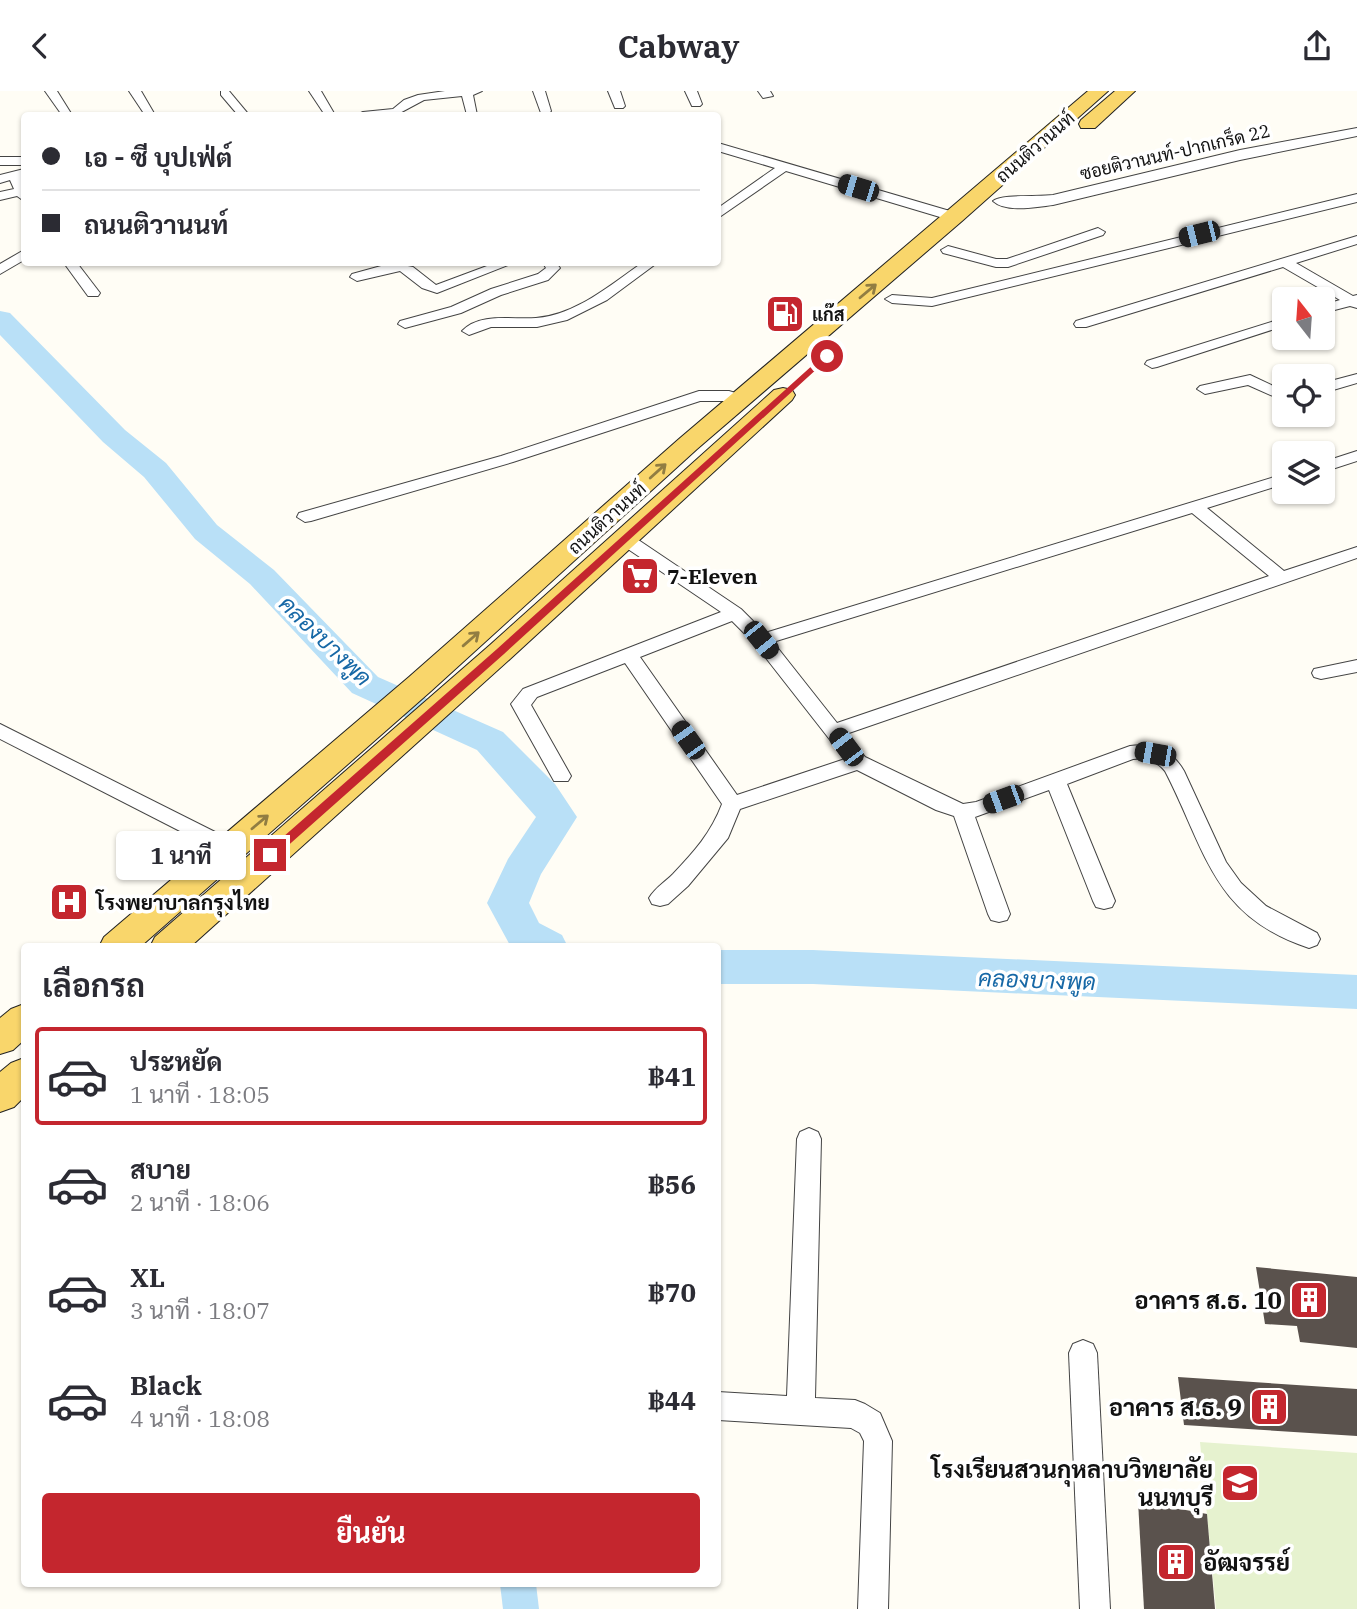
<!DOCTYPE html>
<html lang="th">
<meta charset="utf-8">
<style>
body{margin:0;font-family:"IBM Plex Serif",Sarabun,serif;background:#f7f7f7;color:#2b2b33;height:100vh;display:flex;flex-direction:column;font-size:26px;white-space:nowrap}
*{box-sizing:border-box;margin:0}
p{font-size:23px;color:#7c7c81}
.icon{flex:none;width:38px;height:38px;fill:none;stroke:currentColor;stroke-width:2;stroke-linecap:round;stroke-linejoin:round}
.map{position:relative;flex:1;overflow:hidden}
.drawer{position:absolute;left:21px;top:852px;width:700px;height:644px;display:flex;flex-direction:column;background:#fff;border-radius:7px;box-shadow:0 2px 5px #0004}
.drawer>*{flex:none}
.banner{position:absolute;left:21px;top:21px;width:700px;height:154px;border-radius:7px;box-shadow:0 2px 5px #0004;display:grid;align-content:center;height:154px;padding:0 21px;background:#fff}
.needle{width:46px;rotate:343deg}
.tools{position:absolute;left:1272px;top:196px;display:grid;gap:14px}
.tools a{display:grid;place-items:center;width:63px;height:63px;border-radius:7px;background:#fff;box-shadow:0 2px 5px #0004;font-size:35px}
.end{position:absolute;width:32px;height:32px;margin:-16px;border:9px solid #c4262e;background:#fff;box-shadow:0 0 0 4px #fff}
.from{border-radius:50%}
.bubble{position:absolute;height:49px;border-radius:7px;background:#fff;box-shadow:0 2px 5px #0004;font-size:23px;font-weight:700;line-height:49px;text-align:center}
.car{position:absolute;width:21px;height:42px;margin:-21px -10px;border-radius:9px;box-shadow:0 0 5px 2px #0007;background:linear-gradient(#222 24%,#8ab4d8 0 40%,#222 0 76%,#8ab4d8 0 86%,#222 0)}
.banner b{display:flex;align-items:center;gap:24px;height:66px;font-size:26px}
.banner b+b{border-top:2px solid #e1e1e2}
.banner i{width:18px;height:18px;background:#2b2b33}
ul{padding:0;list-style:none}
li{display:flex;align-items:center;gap:21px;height:98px;margin:0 14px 10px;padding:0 7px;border:4px solid transparent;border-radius:7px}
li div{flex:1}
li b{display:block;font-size:26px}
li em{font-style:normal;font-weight:700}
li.selected{border-color:#c4262e}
li>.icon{width:63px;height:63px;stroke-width:1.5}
h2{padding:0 21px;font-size:32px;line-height:84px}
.action{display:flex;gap:14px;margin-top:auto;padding:14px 21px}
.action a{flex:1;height:80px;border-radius:7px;background:#c4262e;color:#fff;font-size:28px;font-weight:700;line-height:80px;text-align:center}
header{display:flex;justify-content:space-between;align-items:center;height:91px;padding:0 21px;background:#fff;font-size:32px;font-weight:700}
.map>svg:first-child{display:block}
.pitch{fill:#e6f2cf}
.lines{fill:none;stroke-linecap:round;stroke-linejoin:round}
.canal{fill:#b9e0f7;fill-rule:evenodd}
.river{fill:#b9e0f7;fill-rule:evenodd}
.building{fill:#5a524d}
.minor-casing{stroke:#444;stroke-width:2}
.tertiary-casing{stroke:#444;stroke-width:2}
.primary-casing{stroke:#222;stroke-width:2}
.minor{fill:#fff;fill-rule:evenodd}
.tertiary{fill:#fff;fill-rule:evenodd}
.primary{fill:#f9d66b;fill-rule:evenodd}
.oneway{stroke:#917d42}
.route{fill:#c4262e}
.labels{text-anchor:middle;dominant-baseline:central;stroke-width:7;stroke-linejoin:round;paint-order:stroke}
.far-street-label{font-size:18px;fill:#111;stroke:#fff}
.far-poi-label{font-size:18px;font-weight:bold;fill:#111;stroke:#fff;text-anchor:start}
.poi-label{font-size:21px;font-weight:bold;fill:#111;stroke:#fff;text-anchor:start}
.water-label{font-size:23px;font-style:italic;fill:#1768a6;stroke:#fff}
.near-poi-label{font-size:24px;font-weight:bold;fill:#111;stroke:#fff;text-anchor:end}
</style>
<header><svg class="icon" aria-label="back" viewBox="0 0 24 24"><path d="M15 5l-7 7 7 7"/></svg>Cabway<svg class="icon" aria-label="share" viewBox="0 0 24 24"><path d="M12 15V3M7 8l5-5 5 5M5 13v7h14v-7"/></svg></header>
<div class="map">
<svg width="1357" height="1518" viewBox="0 0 1357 1518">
<rect width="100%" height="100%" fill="#fffdf5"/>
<path class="pitch" d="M 1200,1351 L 1357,1362 L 1357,1518 L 1216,1518 Z"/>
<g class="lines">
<path class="canal" d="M 500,1493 L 536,1493 L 539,1518 L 503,1518 Z"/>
<g class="river">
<path d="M 0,220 L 10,222 L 125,339 L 166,372 L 217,434 L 274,479 L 378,586 L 503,641 L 555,693 L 577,726 L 541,783 L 529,812 L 539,832 L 562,844 L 568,856 L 511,856 L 487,812 L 508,768 L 536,726 L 477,659 L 352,602 L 250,493 L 195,448 L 144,386 L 103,351 L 0,244 Z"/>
<path d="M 718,859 L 813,859 L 1357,884 L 1357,918 L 813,893 L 718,893 Z"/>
</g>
</g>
<g class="building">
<path d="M 1256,1176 L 1357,1186 L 1357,1257 L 1300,1251 L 1297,1235 L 1265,1233 Z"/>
<path d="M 1178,1286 L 1357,1298 L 1357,1345 L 1184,1334 Z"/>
<path d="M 1138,1410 L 1207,1423 L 1215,1518 L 1144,1518 Z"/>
</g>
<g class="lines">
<defs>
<g id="minor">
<path d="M 45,0 L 57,0 L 72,24 L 62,24 Z"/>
<path d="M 129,0 L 141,0 L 155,24 L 145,24 Z"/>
<path d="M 221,0 L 229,0 L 249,24 L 238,24 L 221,4 Z"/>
<path d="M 309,0 L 321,0 L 335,24 L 325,24 Z"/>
<path d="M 445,0 L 482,0 L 473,4 L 477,24 L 467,24 L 462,5 L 424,9 L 396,24 L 357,24 L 363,21 L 393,18 L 404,9 L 418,4 Z"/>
<path d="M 533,0 L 545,0 L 551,20 L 549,22 L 541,22 Z"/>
<path d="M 608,0 L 620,0 L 625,15 L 623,17 L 615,17 Z"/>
<path d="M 685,0 L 697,0 L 702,13 L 700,15 L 692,15 Z"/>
<path d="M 758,0 L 770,0 L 773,5 L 763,7 Z"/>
<path d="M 718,52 L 960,123 L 961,126 L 955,130 L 950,129 L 786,80 L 718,127 L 718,117 L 775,77 L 718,60 Z"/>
<rect x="0" y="66" width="24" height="8"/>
<path d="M 24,78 L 24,86 L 21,86 L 24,93 L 24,110 L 17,105 L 0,109 L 0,101 L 14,98 L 10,89 L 0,92 L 0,84 Z"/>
<path d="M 1357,103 L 1357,111 L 932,215 L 892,212 L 885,208 L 892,204 L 932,207 Z"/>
<path d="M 1098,137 L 1105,141 L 1103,144 L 1008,176 L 996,176 L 943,162 L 941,159 L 948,155 L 996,168 L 1007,168 Z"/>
<path d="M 1357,145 L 1357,153 L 1296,172 L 1353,205 L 1357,204 L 1357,217 L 1350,215 L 1323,222 L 1323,214 L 1340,209 L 1283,176 L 1086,236 L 1076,236 L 1074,233 L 1076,230 Z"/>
<path d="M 24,159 L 24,169 L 0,183 L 0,173 Z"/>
<path d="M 64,172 L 77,172 L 100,202 L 98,205 L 88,205 Z"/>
<path d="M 392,172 L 413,176 L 436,194 L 495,172 L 513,172 L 437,202 L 422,197 L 400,180 L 357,190 L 350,186 L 352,183 Z"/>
<path d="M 543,172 L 556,172 L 560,177 L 548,189 L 501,204 L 461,222 L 405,237 L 398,233 L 400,230 L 451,216 L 491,198 L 538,183 L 546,177 Z"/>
<path d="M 642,172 L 657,172 L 607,209 L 567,229 L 537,236 L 491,236 L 469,244 L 462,240 C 480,221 512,229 536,227 C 576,224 610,194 642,172 Z"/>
<path d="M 1284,227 L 1284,235 L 1157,276 L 1152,277 L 1145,273 L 1147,270 Z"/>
<path d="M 1357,283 L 1357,292 L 1323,302 L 1323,292 Z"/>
<path d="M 1250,284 L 1284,300 L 1284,310 L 1248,294 L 1205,303 L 1197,298 L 1200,295 Z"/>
<path d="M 699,300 L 729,300 L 748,306 L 751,309 L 743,314 L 728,310 L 700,310 L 513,371 L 311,430 L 305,431 L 297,426 L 299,422 L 501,365 Z"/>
<path d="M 1357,360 L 1357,370 L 1323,381 L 1323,371 Z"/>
<path d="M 1284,383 L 1284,393 L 1207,417 L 1284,480 L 1357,456 L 1357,467 L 846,643 L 865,666 L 963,713 L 976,711 L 1130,655 C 1154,652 1172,659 1184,680 L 1226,771 L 1241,792 L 1266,815 L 1317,842 L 1320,848 L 1317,854 L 1309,857 C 1212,825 1206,759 1165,680 C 1156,669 1146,667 1133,668 L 1067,693 L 1115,810 L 1112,816 L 1104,818 L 1096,816 L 1093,810 L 1049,699 L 975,726 L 1010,823 L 1007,829 L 999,831 L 991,829 L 988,823 L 954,725 L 936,719 L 857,679 L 740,718 L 728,747 L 688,795 L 668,813 L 660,815 L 652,813 L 649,807 C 655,797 665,791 673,783 C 694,761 711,742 722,713 L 625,572 L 537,606 L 531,614 L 571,685 L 568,690 L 554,690 L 511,613 L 523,598 L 721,521 L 619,452 L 616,448 L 619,444 L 631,444 L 741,518 L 765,542 ZM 1192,422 L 1269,485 L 837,632 L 773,551 ZM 732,530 L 755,553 L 845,668 L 737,704 L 640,566 Z"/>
<path d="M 1357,569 L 1357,581 L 1321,588 L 1314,586 L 1312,582 L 1314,578 Z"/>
<path d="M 0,633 L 237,752 L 240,757 L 237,762 L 230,765 L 223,762 L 0,648 Z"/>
<path d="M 809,1037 L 818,1041 L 821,1048 L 815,1307 L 855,1309 L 865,1313 L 880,1322 L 892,1350 L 888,1518 L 858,1518 L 864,1350 L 860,1342 L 851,1337 L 718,1329 L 718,1301 L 787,1305 L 797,1048 L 800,1041 Z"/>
<path d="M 1083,1249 L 1093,1253 L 1097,1262 L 1110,1518 L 1080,1518 L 1069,1262 L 1073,1253 Z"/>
</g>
<path id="tertiary" d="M 1357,37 L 1357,45 L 1240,69 L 1053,114 C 1036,116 1006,122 993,110 C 1001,103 1039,106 1053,104 L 1240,59 Z"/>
<g id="primary">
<path d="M 1088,0 L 1108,0 L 962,130 L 697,358 L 431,600 L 140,856 L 99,856 L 104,846 L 409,586 L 679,348 Z"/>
<path d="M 1115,0 L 1135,0 L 1095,37 L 1081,37 L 1079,33 L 1081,29 Z"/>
<path d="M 783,297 L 792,299 L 795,304 L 792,309 L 510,568 L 190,856 L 150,856 L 155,846 L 490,554 L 774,299 Z"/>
<path d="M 24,913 L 24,949 L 13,959 L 0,963 L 0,927 L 11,918 Z"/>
<path d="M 24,967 L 24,1006 L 14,1016 L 0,1021 L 0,981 L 11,972 Z"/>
</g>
</defs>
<use href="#minor" class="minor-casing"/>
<use href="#tertiary" class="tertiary-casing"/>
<use href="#primary" class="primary-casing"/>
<use href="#minor" class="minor"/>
<use href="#tertiary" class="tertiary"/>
<use href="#primary" class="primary"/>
</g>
<defs><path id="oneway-shaft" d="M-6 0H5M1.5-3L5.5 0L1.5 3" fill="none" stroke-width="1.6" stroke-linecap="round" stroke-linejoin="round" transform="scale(1.75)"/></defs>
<g class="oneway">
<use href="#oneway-shaft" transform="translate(868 200) rotate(-40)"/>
<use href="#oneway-shaft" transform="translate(658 380) rotate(-42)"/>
<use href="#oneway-shaft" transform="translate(471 548) rotate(-41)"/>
<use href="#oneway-shaft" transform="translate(260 731) rotate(-40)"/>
</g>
<path class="route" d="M 825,263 L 831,265 L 504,563 L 274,767 L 266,767 L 266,761 L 497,558 Z"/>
<defs>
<symbol id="fuel-square" viewBox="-11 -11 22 22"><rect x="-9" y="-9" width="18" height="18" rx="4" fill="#c4262e" stroke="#fff"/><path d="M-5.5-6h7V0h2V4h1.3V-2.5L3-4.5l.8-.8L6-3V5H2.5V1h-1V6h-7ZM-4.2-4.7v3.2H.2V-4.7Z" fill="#fff"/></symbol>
<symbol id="supermarket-square" viewBox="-11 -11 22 22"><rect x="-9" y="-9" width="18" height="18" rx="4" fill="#c4262e" stroke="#fff"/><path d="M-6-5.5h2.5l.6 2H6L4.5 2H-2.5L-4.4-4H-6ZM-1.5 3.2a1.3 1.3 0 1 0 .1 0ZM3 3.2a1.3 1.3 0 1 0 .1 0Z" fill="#fff"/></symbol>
<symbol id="hospital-square" viewBox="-11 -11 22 22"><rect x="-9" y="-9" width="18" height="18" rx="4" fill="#c4262e" stroke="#fff"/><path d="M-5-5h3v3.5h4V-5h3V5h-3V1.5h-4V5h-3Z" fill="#fff"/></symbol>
<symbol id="building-square" viewBox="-11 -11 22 22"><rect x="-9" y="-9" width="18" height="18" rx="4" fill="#c4262e" stroke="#fff"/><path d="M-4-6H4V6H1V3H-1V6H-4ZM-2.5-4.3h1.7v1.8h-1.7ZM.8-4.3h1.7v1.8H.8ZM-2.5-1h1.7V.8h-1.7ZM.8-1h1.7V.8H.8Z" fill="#fff"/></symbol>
<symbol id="school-square" viewBox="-11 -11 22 22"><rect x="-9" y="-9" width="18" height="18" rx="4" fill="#c4262e" stroke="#fff"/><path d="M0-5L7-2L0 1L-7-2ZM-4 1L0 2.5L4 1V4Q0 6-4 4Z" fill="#fff"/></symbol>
</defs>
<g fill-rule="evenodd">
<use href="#fuel-square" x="763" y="201" width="44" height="44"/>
<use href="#supermarket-square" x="618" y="463" width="44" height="44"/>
<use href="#hospital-square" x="47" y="789" width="44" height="44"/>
<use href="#building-square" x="1287" y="1187" width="44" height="44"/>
<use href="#building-square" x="1247" y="1294" width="44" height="44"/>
<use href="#school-square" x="1218" y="1370" width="44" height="44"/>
<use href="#building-square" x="1154" y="1449" width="44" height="44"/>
</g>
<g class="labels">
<g class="far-street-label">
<text transform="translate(1035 56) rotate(-41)">ถนนติวานนท์</text>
<text transform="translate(1175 61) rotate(-13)">ซอยติวานนท์-ปากเกร็ด 22</text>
<text transform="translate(607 427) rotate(-42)">ถนนติวานนท์</text>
</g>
<g class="far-poi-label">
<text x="812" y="223">แก๊ส</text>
</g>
<g class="poi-label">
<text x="667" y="485">7-Eleven</text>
<text x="96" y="811">โรงพยาบาลกรุงไทย</text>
</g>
<g class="water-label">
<text transform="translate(326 549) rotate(44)">คลองบางพูด</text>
<text transform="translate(1037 888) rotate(2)">คลองบางพูด</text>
</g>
<g class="near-poi-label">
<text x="1282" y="1209">อาคาร ส.ธ. 10</text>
<text x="1242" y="1316">อาคาร ส.ธ. 9</text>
<text x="1213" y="1378">โรงเรียนสวนกุหลาบวิทยาลัย<tspan x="1213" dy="28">นนทบุรี</tspan></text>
<text x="1203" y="1471" text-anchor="start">อัฒจรรย์</text>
</g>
</g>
</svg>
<div class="tools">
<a><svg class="needle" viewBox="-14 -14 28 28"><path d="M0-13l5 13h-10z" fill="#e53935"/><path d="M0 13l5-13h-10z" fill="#7c7c81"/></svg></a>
<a><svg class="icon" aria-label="locate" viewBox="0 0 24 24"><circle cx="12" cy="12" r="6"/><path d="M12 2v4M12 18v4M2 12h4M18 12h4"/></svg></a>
<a><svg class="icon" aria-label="layers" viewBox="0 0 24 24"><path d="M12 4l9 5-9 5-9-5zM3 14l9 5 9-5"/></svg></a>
</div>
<i class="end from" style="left:827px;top:265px"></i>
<i class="end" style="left:270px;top:764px"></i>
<div class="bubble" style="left:116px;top:740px;width:130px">1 นาที</div>
<i class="car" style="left:858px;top:97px;rotate:287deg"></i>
<i class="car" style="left:1199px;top:143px;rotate:256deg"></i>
<i class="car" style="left:761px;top:549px;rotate:141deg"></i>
<i class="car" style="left:688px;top:649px;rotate:325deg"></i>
<i class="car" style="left:846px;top:656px;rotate:323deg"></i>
<i class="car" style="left:1155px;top:663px;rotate:280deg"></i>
<i class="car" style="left:1003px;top:708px;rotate:250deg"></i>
<div class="banner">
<b><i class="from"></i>เอ - ซี บุปเฟ่ต์</b>
<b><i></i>ถนนติวานนท์</b>
</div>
<section class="drawer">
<h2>เลือกรถ</h2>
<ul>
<li class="selected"><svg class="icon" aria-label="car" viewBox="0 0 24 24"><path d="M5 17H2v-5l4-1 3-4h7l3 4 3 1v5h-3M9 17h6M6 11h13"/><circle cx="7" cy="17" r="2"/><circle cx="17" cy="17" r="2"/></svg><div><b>ประหยัด</b><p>1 นาที · 18:05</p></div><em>฿41</em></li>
<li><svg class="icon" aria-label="car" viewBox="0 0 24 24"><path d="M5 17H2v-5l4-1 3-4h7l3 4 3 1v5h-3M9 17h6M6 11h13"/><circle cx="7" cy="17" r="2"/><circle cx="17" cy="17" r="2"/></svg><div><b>สบาย</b><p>2 นาที · 18:06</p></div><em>฿56</em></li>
<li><svg class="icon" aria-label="car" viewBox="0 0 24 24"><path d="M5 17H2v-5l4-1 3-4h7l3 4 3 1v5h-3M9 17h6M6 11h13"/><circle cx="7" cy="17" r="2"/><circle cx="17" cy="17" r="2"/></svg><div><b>XL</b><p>3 นาที · 18:07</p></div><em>฿70</em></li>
<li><svg class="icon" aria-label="car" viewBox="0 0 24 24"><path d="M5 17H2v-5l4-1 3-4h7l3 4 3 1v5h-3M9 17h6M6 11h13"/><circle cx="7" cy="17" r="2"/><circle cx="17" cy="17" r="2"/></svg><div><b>Black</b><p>4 นาที · 18:08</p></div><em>฿44</em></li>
</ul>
<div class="action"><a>ยืนยัน</a></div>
</section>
</div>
